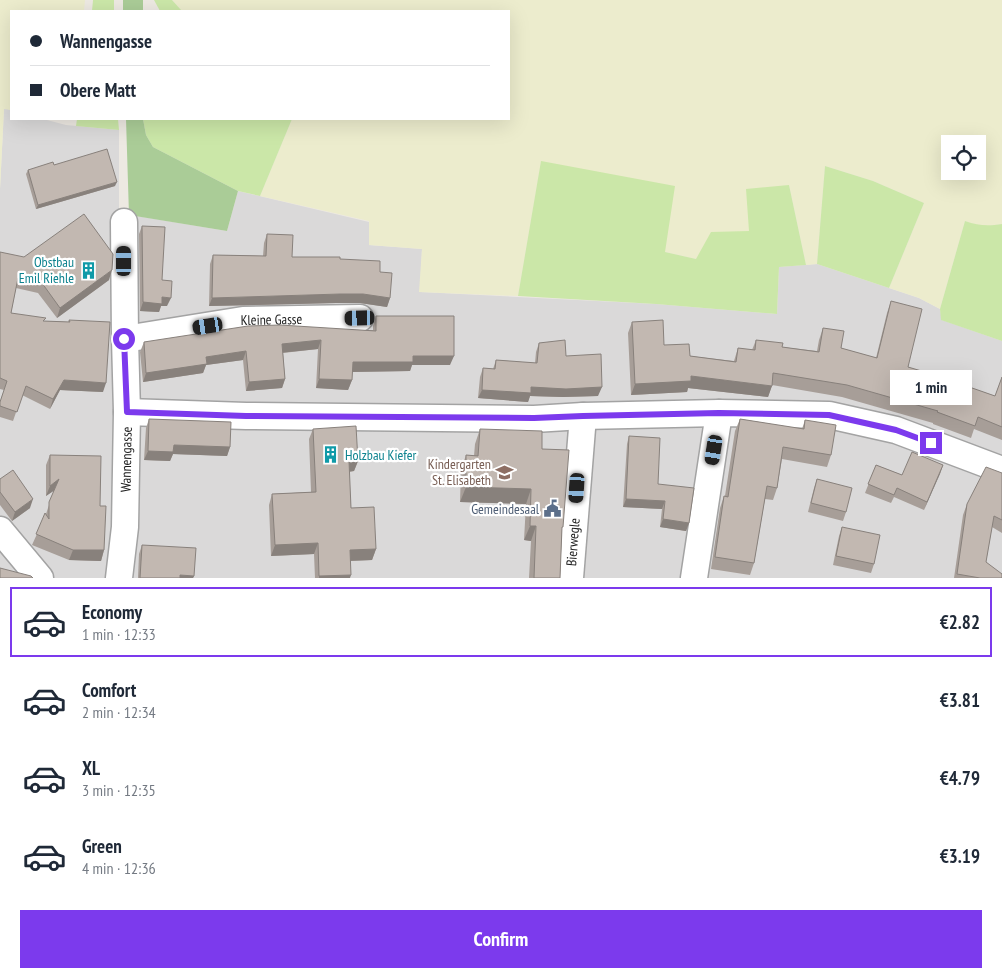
<!DOCTYPE html>
<meta charset="utf-8">
<style>
body{margin:0;font-family:"PT Sans Narrow",sans-serif;background:#f2f2f3;color:#1f2937;height:100vh;display:flex;flex-direction:column;font-size:19px;white-space:nowrap}
*{box-sizing:border-box;margin:0}
p{font-size:16px;color:#747a83}
.icon{flex:none;width:28px;height:28px;fill:none;stroke:currentColor;stroke-width:2;stroke-linecap:round;stroke-linejoin:round}
.map{position:relative;height:578px;overflow:hidden}
.details{display:flex;flex-direction:column;background:#fff;flex:1}
.details>*{flex:none}
.hud{position:absolute;left:10px;top:10px;width:500px;height:110px;border-radius:0px;box-shadow:0 5px 20px #0002;display:grid;align-content:center;height:110px;padding:0 20px;background:#fff}
.buttons{position:absolute;left:941px;top:135px;display:grid;gap:10px}
.buttons a{display:grid;place-items:center;width:45px;height:45px;border-radius:0px;background:#fff;box-shadow:0 5px 20px #0002;font-size:25px}
.end{position:absolute;width:22px;height:22px;margin:-11px;border:6px solid #7c3aed;background:#fff;box-shadow:0 0 0 2px #fff}
.from{border-radius:50%}
.bubble{position:absolute;height:35px;border-radius:0px;background:#fff;box-shadow:0 5px 20px #0002;font-size:16px;font-weight:700;line-height:35px;text-align:center}
.car{position:absolute;width:15px;height:30px;margin:-15px -8px;border-radius:6px;box-shadow:0 0 4px 1px #0007;background:linear-gradient(#222 24%,#8ab4d8 0 40%,#222 0 76%,#8ab4d8 0 86%,#222 0)}
.hud b{display:flex;align-items:center;gap:18px;height:48px;font-size:19px}
.hud b+b{border-top:1px solid #e0e1e3}
.hud i{width:12px;height:12px;background:#1f2937}
ul{padding:9px 0 0;list-style:none}
li{display:flex;align-items:center;gap:15px;height:70px;margin:0 10px 8px;padding:0 10px;border:2px solid transparent;border-radius:0px}
li div{flex:1}
li b{display:block;font-size:19px}
li em{font-style:normal;font-weight:700}
li.active{border-color:#7c3aed}
li>.icon{width:45px;height:45px;stroke-width:1.5}
.cta{display:flex;gap:10px;margin-top:auto;padding:10px 20px}
.cta a{flex:1;height:58px;border-radius:0px;background:#7c3aed;color:#fff;font-size:20px;font-weight:700;line-height:58px;text-align:center}
.map>svg:first-child{display:block}
.residential{fill:#dad9d9}
.farmland{fill:#ececcd;fill-rule:evenodd}
.grass{fill:#cbe7a8}
.forest{fill:#aacc97}
.lines{fill:none;stroke-linecap:round;stroke-linejoin:round}
.minor-casing{stroke:#a3a3a3;stroke-width:29}
.minor{stroke:#fff;stroke-width:26}
.wall{fill:#a79e98}
.shaded-wall{fill:#88817c}
.building{fill:#c2b8b1;stroke:#88817c}
.route{stroke:#7c3aed;stroke-width:6}
.labels{text-anchor:middle;dominant-baseline:central;stroke-width:4.5;stroke-linejoin:round;paint-order:stroke}
.culture-label{font-size:14px;fill:#0d838f;stroke:#fff;text-anchor:end}
.street-label{font-size:14px;fill:#1c1c1c;stroke:#fff}
.education-label{font-size:14px;fill:#785e54;stroke:#fff;text-anchor:end}
.service-label{font-size:14px;fill:#4e5e75;stroke:#fff;text-anchor:end}
</style>
<div class="map">
<svg width="1002" height="578" viewBox="0 0 1002 578">
<rect width="100%" height="100%" fill="#ede9e2"/>
<path class="residential" d="M 4,108 L 11,110 L 11,119 L 43,119 L 66,125 L 119,130 L 119,213 L 227,231 L 238,191 L 369,222 L 369,245 L 422,249 L 420,292 L 656,304 L 777,314 L 779,267 L 817,264 L 919,298 L 940,309 L 942,320 L 1002,341 L 1002,578 L 0,578 L 0,189 Z"/>
<g class="farmland">
<path d="M 0,0 L 85,0 L 84,11 L 11,11 L 11,110 L 4,109 L 0,189 Z"/>
<path d="M 172,0 L 1002,0 L 1002,224 L 988,226 L 978,226 L 965,221 L 940,309 L 919,298 L 889,288 L 924,203 L 873,181 L 825,166 L 817,264 L 806,265 L 789,185 L 749,231 L 696,259 L 665,252 L 541,162 L 518,296 L 419,292 L 422,249 L 369,245 L 369,221 L 260,196 L 292,119 L 509,119 L 509,11 L 182,11 ZM 950,144 L 978,144 L 978,171 L 950,171 Z"/>
</g>
<g class="grass">
<path d="M 93,0 L 114,0 L 114,11 L 92,11 Z"/>
<path d="M 154,0 L 172,0 L 182,11 L 160,11 Z"/>
<path d="M 77,119 L 118,119 L 119,130 L 76,126 Z"/>
<path d="M 143,119 L 292,119 L 260,196 L 238,191 L 153,147 L 146,135 Z"/>
<path d="M 541,161 L 675,186 L 665,252 L 696,259 L 711,232 L 749,231 L 746,189 L 789,185 L 806,265 L 779,267 L 777,314 L 656,304 L 518,296 Z"/>
<path d="M 825,166 L 873,181 L 924,203 L 889,288 L 817,264 Z"/>
<path d="M 965,221 C 979,226 988,226 1002,224 L 1002,341 L 941,320 L 940,309 Z"/>
</g>
<g class="forest">
<rect x="123" y="0" width="20" height="11"/>
<path d="M 126,119 L 143,119 L 146,135 L 153,147 L 238,191 L 227,231 L 129,215 Z"/>
</g>
<g class="lines">
<defs>
<g id="minor">
<path id="s1" d="M 125,339 L 243,320 L 360,318"/>
<path d="M 127,412 L 246,416 L 534,419 L 583,416 L 719,413 L 829,415 L 896,430 L 1002,470"/>
<path d="M 0,530 L 40,578"/>
<path id="s2" d="M 119,578 L 125,527 L 127,412 L 125,339 L 124,222"/>
<path id="s3" d="M 570,578 L 583,416"/>
<path d="M 694,578 L 719,413"/>
</g>
</defs>
<use href="#minor" class="minor-casing"/>
<use href="#minor" class="minor"/>
</g>
<g class="wall">
<path d="M 54,165 L 115,186 L 36,209 L 26,174 L 28,170 Z"/>
<path d="M 142,226 L 162,280 L 167,306 L 161,306 L 159,312 L 140,311 L 139,234 Z"/>
<path d="M 267,234 L 292,257 L 340,259 L 380,272 L 390,298 L 387,307 L 360,303 L 336,303 L 209,306 L 210,264 L 213,255 L 263,256 L 264,243 Z"/>
<path d="M 0,252 L 109,280 L 57,318 L 38,293 L 16,288 L 11,313 L 45,321 L 68,322 L 69,320 L 103,392 L 60,390 L 50,409 L 22,395 L 13,421 L 0,417 L 0,402 L 4,390 L 0,389 Z"/>
<path d="M 891,301 L 908,367 L 995,396 L 1002,377 L 1002,440 L 974,429 L 971,438 L 933,424 L 933,423 L 842,397 L 772,385 L 768,397 L 688,388 L 687,392 L 631,395 L 628,333 L 632,322 L 664,345 L 690,356 L 734,361 L 738,348 L 752,350 L 756,340 L 782,347 L 817,351 L 819,340 L 823,328 L 841,348 L 876,358 L 887,313 Z"/>
<path d="M 376,316 L 450,365 L 412,365 L 410,371 L 352,372 L 352,380 L 348,390 L 316,388 L 318,349 L 283,353 L 285,379 L 282,388 L 246,391 L 243,360 L 206,365 L 203,373 L 143,382 L 140,352 L 144,342 L 373,330 L 373,326 Z"/>
<path d="M 539,343 L 566,356 L 598,396 L 563,397 L 530,396 L 528,402 L 478,398 L 480,377 L 483,368 L 493,369 L 496,360 L 535,363 L 536,352 Z"/>
<path d="M 149,419 L 230,447 L 227,456 L 173,454 L 170,461 L 144,460 L 146,428 Z"/>
<path d="M 740,419 L 802,429 L 805,420 L 831,455 L 827,467 L 782,459 L 777,488 L 773,500 L 765,499 L 754,563 L 750,575 L 711,569 L 720,508 L 724,496 L 725,496 L 735,431 Z"/>
<path d="M 313,429 L 358,461 L 354,471 L 349,472 L 351,508 L 376,549 L 372,560 L 350,561 L 350,578 L 315,578 L 314,554 L 271,556 L 269,505 L 272,494 L 311,492 L 309,439 Z"/>
<path d="M 480,429 L 542,449 L 562,531 L 560,578 L 529,578 L 531,541 L 524,540 L 526,504 L 460,502 L 461,470 L 466,455 L 474,456 L 475,444 Z"/>
<path d="M 629,436 L 658,484 L 689,523 L 686,531 L 660,527 L 662,509 L 623,507 L 627,444 Z"/>
<path d="M 50,455 L 100,506 L 104,550 L 101,561 L 69,560 L 32,545 L 46,514 L 54,490 L 46,496 L 46,465 Z"/>
<path d="M 876,465 L 902,475 L 943,465 L 924,510 L 894,497 L 891,503 L 865,493 Z"/>
<path d="M 1002,473 L 1002,533 L 992,527 L 986,562 L 1002,578 L 954,578 L 963,515 L 967,504 Z"/>
<path d="M 0,479 L 30,508 L 12,521 L 0,505 Z"/>
<path d="M 817,479 L 846,512 L 843,521 L 808,512 L 814,488 Z"/>
<path d="M 842,527 L 874,564 L 871,573 L 833,565 L 839,536 Z"/>
<path d="M 142,545 L 194,576 L 193,578 L 138,578 L 139,554 Z"/>
</g>
<g class="shaded-wall">
<path d="M 117,182 L 115,186 L 36,209 L 38,205 Z"/>
<path d="M 112,270 L 109,280 L 57,318 L 60,308 Z"/>
<path d="M 340,294 L 363,294 L 390,298 L 387,307 L 360,303 L 336,303 L 209,306 L 212,298 Z"/>
<path d="M 162,297 L 171,298 L 167,306 L 161,306 L 159,312 L 140,311 L 143,302 Z"/>
<path d="M 321,340 L 318,349 L 279,353 L 282,344 Z"/>
<path d="M 246,351 L 243,360 L 206,365 L 203,373 L 143,382 L 146,373 L 206,357 Z"/>
<path d="M 413,356 L 454,356 L 450,365 L 412,365 L 410,371 L 349,372 L 353,362 Z"/>
<path d="M 691,376 L 772,386 L 768,397 L 688,388 L 687,392 L 631,395 L 635,384 Z"/>
<path d="M 285,379 L 282,388 L 246,391 L 249,382 Z"/>
<path d="M 319,379 L 352,380 L 348,390 L 316,388 Z"/>
<path d="M 64,380 L 106,383 L 103,392 L 60,390 L 50,409 L 53,399 Z"/>
<path d="M 531,387 L 602,387 L 598,396 L 563,397 L 530,396 L 528,402 L 478,398 L 482,390 Z"/>
<path d="M 174,445 L 230,447 L 227,456 L 173,454 L 170,461 L 144,460 L 148,451 Z"/>
<path d="M 349,461 L 358,461 L 354,471 L 345,472 Z"/>
<path d="M 943,465 L 940,474 L 924,510 L 927,502 Z"/>
<path d="M 59,479 L 55,490 L 46,496 L 50,486 Z"/>
<path d="M 466,487 L 531,489 L 526,504 L 460,502 Z"/>
<path d="M 33,499 L 30,508 L 12,521 L 15,512 Z"/>
<path d="M 626,499 L 665,501 L 662,509 L 623,507 Z"/>
<path d="M 663,519 L 689,523 L 686,531 L 660,527 Z"/>
<path d="M 530,526 L 536,526 L 531,541 L 524,540 Z"/>
<path d="M 318,543 L 314,554 L 271,556 L 275,545 Z"/>
<path d="M 376,549 L 372,560 L 346,561 L 350,550 Z"/>
<path d="M 73,550 L 104,550 L 101,561 L 69,560 Z"/>
<path d="M 180,575 L 194,576 L 193,578 L 179,578 Z"/>
<path d="M 351,575 L 350,578 L 319,578 L 319,576 Z"/>
</g>
<g class="building">
<path d="M 107,149 L 117,182 L 38,205 L 28,170 L 53,162 L 54,165 Z"/>
<path d="M 84,214 L 113,254 L 112,270 L 60,308 L 42,283 L 18,278 L 11,313 L 46,318 L 43,321 L 70,322 L 69,320 L 110,322 L 106,383 L 64,380 L 53,399 L 26,386 L 17,412 L 0,406 L 0,402 L 7,381 L 0,378 L 0,252 L 24,257 Z"/>
<path d="M 142,226 L 165,227 L 162,280 L 172,281 L 171,298 L 162,297 L 162,304 L 143,302 Z"/>
<path d="M 267,234 L 293,235 L 292,257 L 340,257 L 340,259 L 380,261 L 380,272 L 392,273 L 390,298 L 363,294 L 340,294 L 212,298 L 213,255 L 266,256 Z"/>
<path d="M 891,301 L 922,309 L 908,367 L 935,375 L 995,396 L 1002,377 L 1002,427 L 978,417 L 975,426 L 937,412 L 938,411 L 847,385 L 773,373 L 772,386 L 691,376 L 691,381 L 635,384 L 632,322 L 663,320 L 664,345 L 689,344 L 690,356 L 736,362 L 738,348 L 755,350 L 756,340 L 783,343 L 782,347 L 819,352 L 823,328 L 844,331 L 841,348 L 877,358 Z"/>
<path d="M 376,316 L 454,316 L 454,356 L 413,356 L 413,362 L 353,362 L 352,380 L 319,379 L 321,340 L 282,344 L 285,379 L 249,382 L 246,351 L 206,357 L 207,364 L 146,373 L 144,342 L 248,326 L 280,325 L 376,331 Z"/>
<path d="M 565,340 L 566,356 L 601,354 L 602,387 L 566,389 L 531,387 L 531,393 L 482,390 L 483,368 L 495,369 L 496,360 L 537,363 L 539,343 Z"/>
<path d="M 149,419 L 231,422 L 230,447 L 174,445 L 173,452 L 148,451 Z"/>
<path d="M 740,419 L 804,429 L 805,420 L 836,425 L 831,455 L 783,447 L 777,488 L 767,486 L 754,563 L 715,557 L 724,496 L 728,497 Z"/>
<path d="M 356,426 L 358,461 L 349,461 L 351,508 L 374,507 L 376,549 L 350,550 L 351,575 L 319,576 L 318,543 L 275,545 L 272,494 L 316,492 L 313,429 Z"/>
<path d="M 480,429 L 542,431 L 542,449 L 569,450 L 563,527 L 562,527 L 560,578 L 534,578 L 536,526 L 530,526 L 531,489 L 466,487 L 466,455 L 478,456 Z"/>
<path d="M 629,436 L 660,438 L 658,484 L 694,488 L 689,523 L 663,519 L 665,501 L 626,499 Z"/>
<path d="M 912,452 L 943,465 L 927,502 L 897,488 L 894,495 L 868,484 L 876,465 L 902,475 Z"/>
<path d="M 50,455 L 101,456 L 100,506 L 106,506 L 104,550 L 73,550 L 36,534 L 45,513 L 49,519 L 49,502 L 59,479 L 50,486 Z"/>
<path d="M 986,467 L 1002,473 L 1002,520 L 994,516 L 986,562 L 1002,574 L 1002,578 L 980,578 L 957,574 L 967,504 Z"/>
<path d="M 13,470 L 33,499 L 15,512 L 0,492 L 0,479 Z"/>
<path d="M 817,479 L 852,488 L 846,512 L 811,503 Z"/>
<path d="M 842,527 L 880,535 L 874,564 L 836,556 Z"/>
<path d="M 142,545 L 196,548 L 194,576 L 180,575 L 180,578 L 140,578 Z"/>
<path d="M 0,568 L 31,576 L 33,578 L 0,578 Z"/>
</g>
<g class="lines">
<path class="route" d="M 124,339 L 127,412 L 246,416 L 534,418 L 583,416 L 719,413 L 829,415 L 896,430 L 931,443"/>
</g>
<defs>
<symbol id="building-bare" viewBox="-9 -9 18 18"><path d="M-4-6H4V6H1V3H-1V6H-4ZM-2.5-4.3h1.7v1.8h-1.7ZM.8-4.3h1.7v1.8H.8ZM-2.5-1h1.7V.8h-1.7ZM.8-1h1.7V.8H.8Z" fill="#0f9aa8" stroke="#fff" stroke-width="2.5" paint-order="stroke"/></symbol>
<symbol id="school-bare" viewBox="-9 -9 18 18"><path d="M0-5L7-2L0 1L-7-2ZM-4 1L0 2.5L4 1V4Q0 6-4 4Z" fill="#8d6e63" stroke="#fff" stroke-width="2.5" paint-order="stroke"/></symbol>
<symbol id="civic-bare" viewBox="-9 -9 18 18"><path d="M-.6-6.5H3V-4.5H.6V-3L4-1V1h2V6H-6V1h2V-1L-.6-3ZM-1.2 2.5V6h2.4V2.5Z" fill="#5c6f8a" stroke="#fff" stroke-width="2.5" paint-order="stroke"/></symbol>
</defs>
<g fill-rule="evenodd">
<use href="#building-bare" x="76" y="258" width="25" height="25"/>
<use href="#building-bare" x="318" y="442" width="25" height="25"/>
<use href="#school-bare" x="492" y="460" width="25" height="25"/>
<use href="#civic-bare" x="540" y="496" width="25" height="25"/>
</g>
<g class="labels">
<g class="culture-label">
<text x="74" y="262">Obstbau<tspan x="74" dy="16">Emil Riehle</tspan></text>
<text x="345" y="455" text-anchor="start">Holzbau Kiefer</text>
</g>
<g class="street-label">
<text stroke="none"><textPath href="#s1" startOffset="148">Kleine Gasse</textPath></text>
<text stroke="none"><textPath href="#s2" startOffset="119">Wannengasse</textPath></text>
<text stroke="none"><textPath href="#s3" startOffset="36">Bierwegle</textPath></text>
</g>
<g class="education-label">
<text x="491" y="464">Kindergarten<tspan x="491" dy="16">St. Elisabeth</tspan></text>
</g>
<g class="service-label">
<text x="539" y="509">Gemeindesaal</text>
</g>
</g>
</svg>
<div class="buttons">
<a><svg class="icon" aria-label="locate" viewBox="0 0 24 24"><circle cx="12" cy="12" r="6"/><path d="M12 2v4M12 18v4M2 12h4M18 12h4"/></svg></a>
</div>
<i class="end from" style="left:124px;top:339px"></i>
<i class="end" style="left:931px;top:443px"></i>
<div class="bubble" style="left:890px;top:370px;width:82px">1 min</div>
<i class="car" style="left:124px;top:261px;rotate:0deg"></i>
<i class="car" style="left:360px;top:318px;rotate:269deg"></i>
<i class="car" style="left:208px;top:326px;rotate:261deg"></i>
<i class="car" style="left:714px;top:450px;rotate:189deg"></i>
<i class="car" style="left:577px;top:488px;rotate:184deg"></i>
<div class="hud">
<b><i class="from"></i>Wannengasse</b>
<b><i></i>Obere Matt</b>
</div>
</div>
<section class="details">
<ul>
<li class="active"><svg class="icon" aria-label="car" viewBox="0 0 24 24"><path d="M5 17H2v-5l4-1 3-4h7l3 4 3 1v5h-3M9 17h6M6 11h13"/><circle cx="7" cy="17" r="2"/><circle cx="17" cy="17" r="2"/></svg><div><b>Economy</b><p>1 min · 12:33</p></div><em>€2.82</em></li>
<li><svg class="icon" aria-label="car" viewBox="0 0 24 24"><path d="M5 17H2v-5l4-1 3-4h7l3 4 3 1v5h-3M9 17h6M6 11h13"/><circle cx="7" cy="17" r="2"/><circle cx="17" cy="17" r="2"/></svg><div><b>Comfort</b><p>2 min · 12:34</p></div><em>€3.81</em></li>
<li><svg class="icon" aria-label="car" viewBox="0 0 24 24"><path d="M5 17H2v-5l4-1 3-4h7l3 4 3 1v5h-3M9 17h6M6 11h13"/><circle cx="7" cy="17" r="2"/><circle cx="17" cy="17" r="2"/></svg><div><b>XL</b><p>3 min · 12:35</p></div><em>€4.79</em></li>
<li><svg class="icon" aria-label="car" viewBox="0 0 24 24"><path d="M5 17H2v-5l4-1 3-4h7l3 4 3 1v5h-3M9 17h6M6 11h13"/><circle cx="7" cy="17" r="2"/><circle cx="17" cy="17" r="2"/></svg><div><b>Green</b><p>4 min · 12:36</p></div><em>€3.19</em></li>
</ul>
<div class="cta"><a>Confirm</a></div>
</section>
